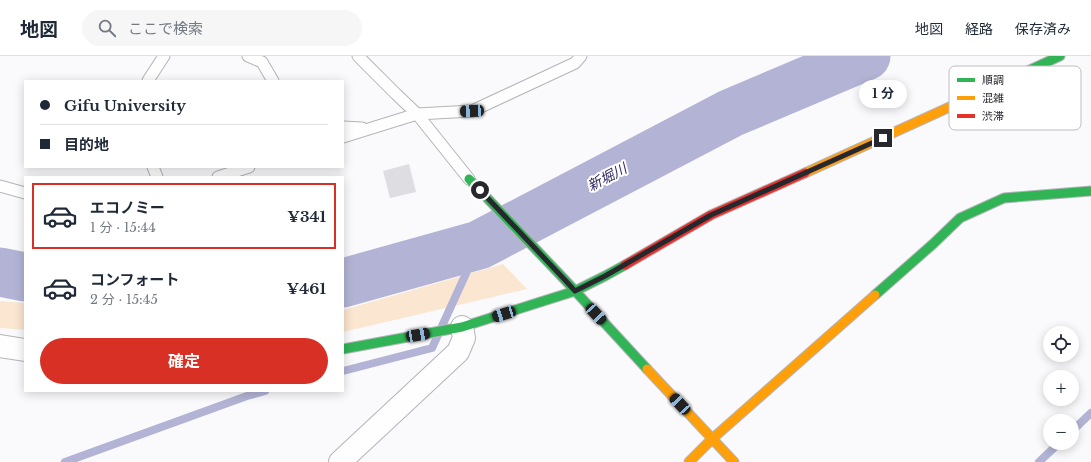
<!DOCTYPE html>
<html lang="ja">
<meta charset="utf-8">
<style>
body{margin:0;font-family:"Libre Baskerville","Noto Sans JP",serif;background:#f6f6f7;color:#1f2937;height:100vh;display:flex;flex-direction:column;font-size:15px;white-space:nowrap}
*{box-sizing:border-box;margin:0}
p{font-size:13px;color:#747a83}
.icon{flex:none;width:22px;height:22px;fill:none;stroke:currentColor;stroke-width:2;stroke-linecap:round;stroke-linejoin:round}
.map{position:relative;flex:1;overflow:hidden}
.drawer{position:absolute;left:24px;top:120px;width:320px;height:216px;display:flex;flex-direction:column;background:#fff;border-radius:0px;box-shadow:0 2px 10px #0003}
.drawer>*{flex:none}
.top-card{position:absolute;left:24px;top:24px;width:320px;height:88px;border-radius:0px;box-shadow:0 2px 10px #0003;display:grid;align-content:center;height:88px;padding:0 16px;background:#fff}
.fabs{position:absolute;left:1043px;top:270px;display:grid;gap:8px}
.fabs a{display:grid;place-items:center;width:36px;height:36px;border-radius:50%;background:#fff;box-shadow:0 2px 10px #0003;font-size:20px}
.end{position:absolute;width:18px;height:18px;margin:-9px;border:5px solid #27272e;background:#fff;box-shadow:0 0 0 2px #fff}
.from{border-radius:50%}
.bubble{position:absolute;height:28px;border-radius:14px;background:#fff;box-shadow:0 2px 10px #0003;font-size:13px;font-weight:700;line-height:28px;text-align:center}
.car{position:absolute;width:12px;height:24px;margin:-12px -6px;border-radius:5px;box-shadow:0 0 3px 1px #0007;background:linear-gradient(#222 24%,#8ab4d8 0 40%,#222 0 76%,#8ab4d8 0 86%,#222 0)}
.top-card b{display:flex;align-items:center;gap:14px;height:38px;font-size:15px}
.top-card b+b{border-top:1px solid #e0e1e3}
.top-card i{width:10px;height:10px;background:#1f2937}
ul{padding:7px 0 0;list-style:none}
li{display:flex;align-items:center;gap:12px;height:66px;margin:0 8px 6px;padding:0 8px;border:2px solid transparent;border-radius:0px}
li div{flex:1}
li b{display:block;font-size:15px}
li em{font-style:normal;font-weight:700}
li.selected{border-color:#d93025}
li>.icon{width:36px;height:36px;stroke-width:1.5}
.button{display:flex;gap:8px;margin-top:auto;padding:8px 16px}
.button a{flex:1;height:46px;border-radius:24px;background:#d93025;color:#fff;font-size:16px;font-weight:700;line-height:46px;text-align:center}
header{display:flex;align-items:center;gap:24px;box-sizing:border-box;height:56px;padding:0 20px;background:#fff;border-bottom:1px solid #e0e1e3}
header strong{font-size:19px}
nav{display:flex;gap:22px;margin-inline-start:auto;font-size:14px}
.search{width:280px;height:36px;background:#f6f6f7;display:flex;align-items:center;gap:10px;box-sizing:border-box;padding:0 14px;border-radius:22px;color:#747a83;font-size:15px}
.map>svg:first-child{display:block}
.green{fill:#fbe6d1}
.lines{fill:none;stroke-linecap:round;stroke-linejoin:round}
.stream{stroke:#b3b3d5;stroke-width:8}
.river{stroke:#b3b3d5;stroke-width:49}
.building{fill:#dddde2}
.lane-casing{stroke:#b5b5b9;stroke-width:13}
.street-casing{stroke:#b5b5b9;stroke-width:24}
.fast-casing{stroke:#b5b5b9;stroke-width:11}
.slow-casing{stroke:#b5b5b9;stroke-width:11}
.jam-casing{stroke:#b5b5b9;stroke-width:11}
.lane{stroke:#fefeff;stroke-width:11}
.street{stroke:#fefeff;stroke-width:22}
.fast{stroke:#30b455;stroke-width:9}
.slow{stroke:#ff9f0a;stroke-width:9}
.jam{stroke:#e5322d;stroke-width:9}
.route{stroke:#27272e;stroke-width:5}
.labels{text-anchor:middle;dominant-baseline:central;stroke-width:4;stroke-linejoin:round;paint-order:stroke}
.water-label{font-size:14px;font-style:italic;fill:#312965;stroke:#fff}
.key{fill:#fff;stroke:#bebec0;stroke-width:1}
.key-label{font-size:11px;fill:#27272e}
</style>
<header>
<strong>地図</strong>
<div class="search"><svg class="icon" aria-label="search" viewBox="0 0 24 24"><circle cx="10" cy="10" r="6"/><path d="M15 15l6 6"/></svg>ここで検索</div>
<nav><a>地図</a><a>経路</a><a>保存済み</a></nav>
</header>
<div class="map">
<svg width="1091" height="406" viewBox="0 0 1091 406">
<rect width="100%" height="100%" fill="#fafafc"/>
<g class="green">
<path d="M 503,208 L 527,233 L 343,276 L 343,254 Z"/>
<path d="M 0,245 L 25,247 L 25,274 L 0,272 Z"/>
</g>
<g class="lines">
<g class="stream">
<path d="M 343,315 L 432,292 L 479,189"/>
<path d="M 1072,375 L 1091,357"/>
<path d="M 65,406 L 247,340 L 265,335"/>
<path d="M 1039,406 L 1059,387"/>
</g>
<g class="river">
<path d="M 0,216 L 25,221"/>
<path d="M 343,227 L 479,189 L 731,57 L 866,0"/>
</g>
</g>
<path class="building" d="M 409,108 L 416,136 L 390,142 L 383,115 Z"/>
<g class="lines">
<defs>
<g id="lane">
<path d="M 248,0 L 262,6 L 273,25"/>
<path d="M 358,0 L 396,38 L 417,58 L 469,123"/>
<path d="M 148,25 L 149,23 L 164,0"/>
<path d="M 343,71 L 362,72"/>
<path d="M 343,81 L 417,58 L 472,55 L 575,7 L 581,0"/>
<path d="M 153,111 L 157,121"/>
<path d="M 218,121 L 249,111"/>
<path d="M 0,130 L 25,137"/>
</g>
<g id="street">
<path d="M 0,290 L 25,294"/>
<path d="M 340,406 L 458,296 L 464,282 L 462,271"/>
</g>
<g id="fast">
<path d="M 954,49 L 1060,0"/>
<path d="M 469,123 L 565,224 L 647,313"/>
<path d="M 875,239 L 933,188 L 960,162 L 1004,142 L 1091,135"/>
<path d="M 343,293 L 462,271 L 575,235 L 605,220 L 625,209"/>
</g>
<g id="slow">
<path d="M 805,117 L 954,49"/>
<path d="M 647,313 L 734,406"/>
<path d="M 689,406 L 712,383 L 875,239"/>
</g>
<path id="jam" d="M 625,209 L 711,159 L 805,117"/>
</defs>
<use href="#lane" class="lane-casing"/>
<use href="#street" class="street-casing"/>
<use href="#fast" class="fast-casing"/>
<use href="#slow" class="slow-casing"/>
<use href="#jam" class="jam-casing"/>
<use href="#lane" class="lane"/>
<use href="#street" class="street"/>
<use href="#fast" class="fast"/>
<use href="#slow" class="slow"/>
<use href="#jam" class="jam"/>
</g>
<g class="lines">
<path class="route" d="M 480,134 L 565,224 L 575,235 L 605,220 L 711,159 L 883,82"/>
</g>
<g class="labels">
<g class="water-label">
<text transform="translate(607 121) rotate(-28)">新堀川</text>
</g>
</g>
<rect x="949" y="10" width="132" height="64" rx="6" class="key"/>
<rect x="957" y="22" width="18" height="4" fill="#30b455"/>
<rect x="957" y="40" width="18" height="4" fill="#ff9f0a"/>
<rect x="957" y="58" width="18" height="4" fill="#e5322d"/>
<g class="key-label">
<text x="982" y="28">順調</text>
<text x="982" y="46">混雑</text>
<text x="982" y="64">渋滞</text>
</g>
</svg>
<div class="fabs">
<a><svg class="icon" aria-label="locate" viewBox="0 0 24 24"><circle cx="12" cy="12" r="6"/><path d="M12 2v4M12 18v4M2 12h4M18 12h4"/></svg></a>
<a>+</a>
<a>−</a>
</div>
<i class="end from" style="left:480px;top:134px"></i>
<i class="end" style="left:883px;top:82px"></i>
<div class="bubble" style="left:859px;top:24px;width:48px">1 分</div>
<i class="car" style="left:472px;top:55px;rotate:267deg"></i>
<i class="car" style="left:504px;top:258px;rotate:253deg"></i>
<i class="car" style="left:596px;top:258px;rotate:137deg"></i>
<i class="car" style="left:418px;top:279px;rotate:80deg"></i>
<i class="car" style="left:680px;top:348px;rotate:317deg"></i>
<div class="top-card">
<b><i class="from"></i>Gifu University</b>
<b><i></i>目的地</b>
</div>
<section class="drawer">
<ul>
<li class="selected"><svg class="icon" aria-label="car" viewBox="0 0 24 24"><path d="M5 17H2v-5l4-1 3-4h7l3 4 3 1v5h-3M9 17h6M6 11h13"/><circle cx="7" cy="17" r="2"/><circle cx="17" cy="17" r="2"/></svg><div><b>エコノミー</b><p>1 分 · 15:44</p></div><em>¥341</em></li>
<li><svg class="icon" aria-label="car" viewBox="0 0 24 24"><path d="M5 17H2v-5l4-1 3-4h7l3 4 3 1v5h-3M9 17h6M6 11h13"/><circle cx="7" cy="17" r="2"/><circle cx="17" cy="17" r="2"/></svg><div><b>コンフォート</b><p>2 分 · 15:45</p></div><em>¥461</em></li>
</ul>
<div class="button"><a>確定</a></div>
</section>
</div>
